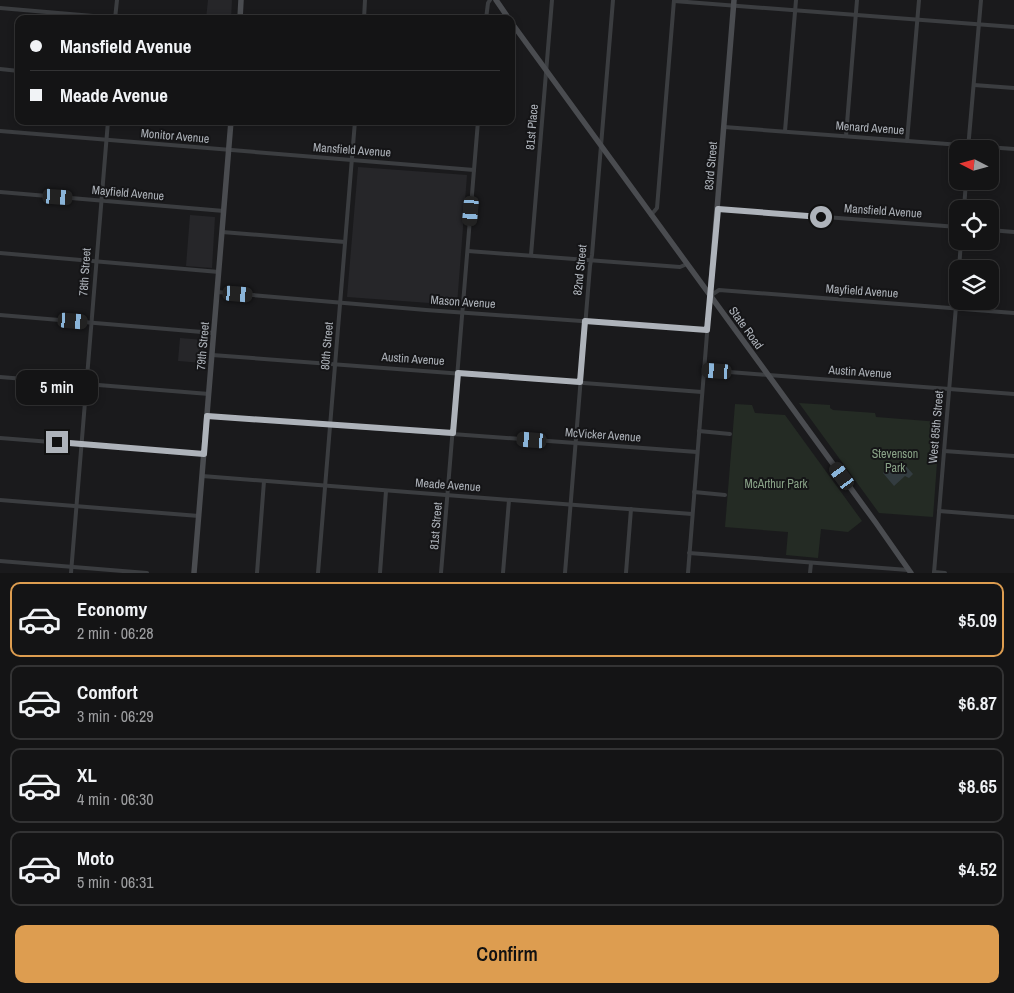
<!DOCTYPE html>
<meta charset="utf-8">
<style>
body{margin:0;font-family:"Archivo Narrow",sans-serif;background:#212122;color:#f1f3f6;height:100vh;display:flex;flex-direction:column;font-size:19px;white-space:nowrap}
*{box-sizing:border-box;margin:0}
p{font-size:16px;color:#9d9ea0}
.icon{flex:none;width:28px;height:28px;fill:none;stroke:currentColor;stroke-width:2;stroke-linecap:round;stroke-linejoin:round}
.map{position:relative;height:573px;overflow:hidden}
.side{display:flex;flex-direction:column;background:#141415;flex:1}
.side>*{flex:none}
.banner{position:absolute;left:15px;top:15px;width:500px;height:110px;border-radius:10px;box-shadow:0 2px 8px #0003,0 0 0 1px #333334;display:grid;align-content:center;height:110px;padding:0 15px;background:#141415}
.needle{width:32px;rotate:276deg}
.controls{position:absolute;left:949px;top:140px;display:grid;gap:10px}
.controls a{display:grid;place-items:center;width:50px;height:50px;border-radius:10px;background:#141415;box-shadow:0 2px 8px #0003,0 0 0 1px #333334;font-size:25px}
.end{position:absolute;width:22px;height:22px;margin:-11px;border:6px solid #aeb3ba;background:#111;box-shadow:0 0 0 2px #111}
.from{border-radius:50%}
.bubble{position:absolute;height:35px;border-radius:10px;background:#141415;box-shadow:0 2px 8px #0003,0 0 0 1px #333334;font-size:16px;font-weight:600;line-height:35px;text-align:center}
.car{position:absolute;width:15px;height:30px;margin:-15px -8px;border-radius:6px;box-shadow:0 0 4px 1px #0007;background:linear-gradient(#222 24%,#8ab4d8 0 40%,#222 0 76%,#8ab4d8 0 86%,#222 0)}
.banner b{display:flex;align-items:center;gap:18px;height:48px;font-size:19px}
.banner b+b{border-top:1px solid #333334}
.banner i{width:12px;height:12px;background:#f1f3f6}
ul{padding:9px 0 0;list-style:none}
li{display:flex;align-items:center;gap:15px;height:75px;margin:0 10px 8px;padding:0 5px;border:2px solid #333334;border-radius:10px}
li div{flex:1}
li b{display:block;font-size:19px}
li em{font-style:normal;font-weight:600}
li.selected{border-color:#dd9d50}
li>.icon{width:45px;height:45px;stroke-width:1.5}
.cta{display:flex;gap:10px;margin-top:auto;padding:10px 15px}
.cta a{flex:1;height:58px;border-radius:10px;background:#dd9d50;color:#111;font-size:20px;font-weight:600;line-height:58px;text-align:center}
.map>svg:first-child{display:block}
.built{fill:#262629}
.green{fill:#242b24}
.water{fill:#333c40}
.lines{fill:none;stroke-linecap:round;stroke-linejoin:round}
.street{stroke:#3b3d40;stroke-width:4}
.secondary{stroke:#4a4c50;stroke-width:5.5}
.route{stroke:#aeb3ba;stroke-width:6}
.labels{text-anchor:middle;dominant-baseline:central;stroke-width:4;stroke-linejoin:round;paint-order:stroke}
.street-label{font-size:12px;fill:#aeb3ba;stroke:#151517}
.park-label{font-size:12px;fill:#89a287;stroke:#151517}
</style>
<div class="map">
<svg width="1014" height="573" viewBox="0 0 1014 573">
<rect width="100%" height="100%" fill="#1a1a1c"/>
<g class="built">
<path d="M 208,0 L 232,0 L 231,19 L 206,19 Z"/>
<path d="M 358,167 L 467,175 L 457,305 L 347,297 Z"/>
<path d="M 190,215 L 215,217 L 212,268 L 186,266 Z"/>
<path d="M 180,338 L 204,340 L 203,363 L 178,361 Z"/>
</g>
<g class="green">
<path d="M 799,403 L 830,405 L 830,408 L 833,410 L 875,413 L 876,417 L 940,422 L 933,517 L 879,513 Z"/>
<path d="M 735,404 L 752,405 L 755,413 L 785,415 L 862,521 L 848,532 L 821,529 L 818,558 L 786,555 L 788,532 L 725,527 Z"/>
</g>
<path class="water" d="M 904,464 L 913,474 L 909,478 L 905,476 L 894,486 L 883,473 L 891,466 L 896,471 Z"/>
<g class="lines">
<g class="street">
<path d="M 674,1 L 1014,27"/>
<path d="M 0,8 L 128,19"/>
<path d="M 115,19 L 117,0"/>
<path d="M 364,19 L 365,0"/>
<path d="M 486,19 L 488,3 L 490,0"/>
<path d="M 0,69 L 19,71"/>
<path d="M 974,85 L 1014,88"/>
<path d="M 724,127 L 1014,149"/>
<path d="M 0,131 L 474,170"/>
<path d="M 785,131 L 796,0"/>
<path d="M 846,136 L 857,0"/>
<path d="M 907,141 L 919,0"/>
<path d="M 968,149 L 981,0"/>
<path d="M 0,192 L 224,211"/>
<path d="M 718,209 L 958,227"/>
<path d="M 964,209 L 966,181"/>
<path d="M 651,215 L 657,208 L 674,0"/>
<path d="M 990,230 L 1014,232"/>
<path d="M 222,232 L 345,242"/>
<path d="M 468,251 L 680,267 L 687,264"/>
<path d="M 0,253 L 219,272"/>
<path d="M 531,255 L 552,0"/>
<path d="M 959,269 L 961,241"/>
<path d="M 217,292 L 426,310 L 707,330"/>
<path d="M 0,315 L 214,333"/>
<path d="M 212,355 L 702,392"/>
<path d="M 704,370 L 1014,394"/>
<path d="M 0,377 L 209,394"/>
<path d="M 207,416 L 697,452"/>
<path d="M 699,431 L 730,434"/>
<path d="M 0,438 L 204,454"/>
<path d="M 944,451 L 1014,456"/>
<path d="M 202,476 L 692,514"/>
<path d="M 694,492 L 725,495"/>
<path d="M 0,500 L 199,516"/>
<path d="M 939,511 L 1014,517"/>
<path d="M 689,553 L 908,570"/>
<path d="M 0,561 L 147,573"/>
<path d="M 934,572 L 945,573"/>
<path d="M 71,573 L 108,121"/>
<path d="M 257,573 L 264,481"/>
<path d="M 318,573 L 355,121"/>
<path d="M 380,573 L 386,491"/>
<path d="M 441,573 L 478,121"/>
<path d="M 503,573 L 509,500"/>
<path d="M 565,573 L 590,266 L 592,255 L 613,0"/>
<path d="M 626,573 L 631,509"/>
<path d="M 688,573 L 710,296 L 719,290 L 1014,313"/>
<path d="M 810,573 L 811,563"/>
<path d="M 934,573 L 958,282"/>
</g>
<g class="secondary">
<path d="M 496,0 L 509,19"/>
<path d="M 240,19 L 241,0"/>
<path d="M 511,22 L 876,523 L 911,573"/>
<path d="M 710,296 L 734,0"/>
<path d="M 194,573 L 231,121"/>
</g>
</g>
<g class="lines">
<path class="route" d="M 57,442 L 204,454 L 207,416 L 453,433 L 458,373 L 580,382 L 585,321 L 707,330 L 718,209 L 821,217"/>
</g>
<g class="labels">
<g class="street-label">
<text transform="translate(532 127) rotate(-85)">81st Place</text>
<text transform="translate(870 128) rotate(4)">Menard Avenue</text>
<text transform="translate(175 136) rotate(5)">Monitor Avenue</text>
<text transform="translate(352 150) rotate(4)">Mansfield Avenue</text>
<text transform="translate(711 166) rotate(-85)">83rd Street</text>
<text transform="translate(128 193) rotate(5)">Mayfield Avenue</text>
<text transform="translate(883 211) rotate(4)">Mansfield Avenue</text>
<text transform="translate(580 270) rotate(-84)">82nd Street</text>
<text transform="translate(85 272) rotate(-86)">78th Street</text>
<text transform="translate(862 291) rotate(4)">Mayfield Avenue</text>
<text transform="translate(463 302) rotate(4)">Mason Avenue</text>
<text transform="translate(746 328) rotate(54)">State Road</text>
<text transform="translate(203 346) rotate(-85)">79th Street</text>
<text transform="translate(327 346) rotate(-85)">80th Street</text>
<text transform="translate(413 359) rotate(4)">Austin Avenue</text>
<text transform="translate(860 372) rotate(4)">Austin Avenue</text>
<text transform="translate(936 427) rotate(-85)">West 85th Street</text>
<text transform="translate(603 435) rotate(4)">McVicker Avenue</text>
<text transform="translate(448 485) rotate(4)">Meade Avenue</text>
<text transform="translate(436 526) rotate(-85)">81st Street</text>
</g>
<g class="park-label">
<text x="895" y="454">Stevenson<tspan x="895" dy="14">Park</tspan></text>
<text x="776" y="484">McArthur Park</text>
</g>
</g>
</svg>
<div class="controls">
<a><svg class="needle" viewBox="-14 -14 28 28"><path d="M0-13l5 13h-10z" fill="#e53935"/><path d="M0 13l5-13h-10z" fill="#9d9ea0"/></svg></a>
<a><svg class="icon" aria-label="locate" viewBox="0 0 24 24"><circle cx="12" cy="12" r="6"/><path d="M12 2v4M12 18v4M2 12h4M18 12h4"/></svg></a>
<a><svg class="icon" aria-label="layers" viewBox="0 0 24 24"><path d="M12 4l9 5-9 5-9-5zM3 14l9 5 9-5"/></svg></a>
</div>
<i class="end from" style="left:821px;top:217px"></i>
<i class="end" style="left:57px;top:442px"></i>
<div class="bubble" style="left:16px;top:370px;width:82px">5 min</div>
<i class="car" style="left:58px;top:197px;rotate:94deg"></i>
<i class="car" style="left:471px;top:211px;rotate:185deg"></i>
<i class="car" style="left:238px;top:294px;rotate:95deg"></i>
<i class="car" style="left:73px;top:321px;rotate:95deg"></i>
<i class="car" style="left:717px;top:371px;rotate:274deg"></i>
<i class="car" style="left:532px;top:440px;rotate:275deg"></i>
<i class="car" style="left:842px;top:476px;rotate:324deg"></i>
<div class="banner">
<b><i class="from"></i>Mansfield Avenue</b>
<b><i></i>Meade Avenue</b>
</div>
</div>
<section class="side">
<ul>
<li class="selected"><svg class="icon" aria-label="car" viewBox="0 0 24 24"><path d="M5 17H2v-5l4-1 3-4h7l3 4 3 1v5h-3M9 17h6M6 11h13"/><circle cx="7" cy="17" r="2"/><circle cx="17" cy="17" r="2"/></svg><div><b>Economy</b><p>2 min · 06:28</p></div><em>$5.09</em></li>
<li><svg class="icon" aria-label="car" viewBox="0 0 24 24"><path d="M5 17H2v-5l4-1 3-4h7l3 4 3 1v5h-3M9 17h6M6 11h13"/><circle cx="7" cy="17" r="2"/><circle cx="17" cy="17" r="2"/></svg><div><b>Comfort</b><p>3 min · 06:29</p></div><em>$6.87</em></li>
<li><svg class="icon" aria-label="car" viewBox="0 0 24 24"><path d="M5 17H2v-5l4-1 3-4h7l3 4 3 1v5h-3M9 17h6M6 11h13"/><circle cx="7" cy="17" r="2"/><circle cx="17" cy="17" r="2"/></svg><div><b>XL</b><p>4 min · 06:30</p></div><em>$8.65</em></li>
<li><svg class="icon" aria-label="car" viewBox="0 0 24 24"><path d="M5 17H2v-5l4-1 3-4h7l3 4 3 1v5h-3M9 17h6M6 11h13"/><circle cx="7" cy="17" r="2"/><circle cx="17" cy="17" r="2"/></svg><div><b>Moto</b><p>5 min · 06:31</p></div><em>$4.52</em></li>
</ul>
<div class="cta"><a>Confirm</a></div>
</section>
